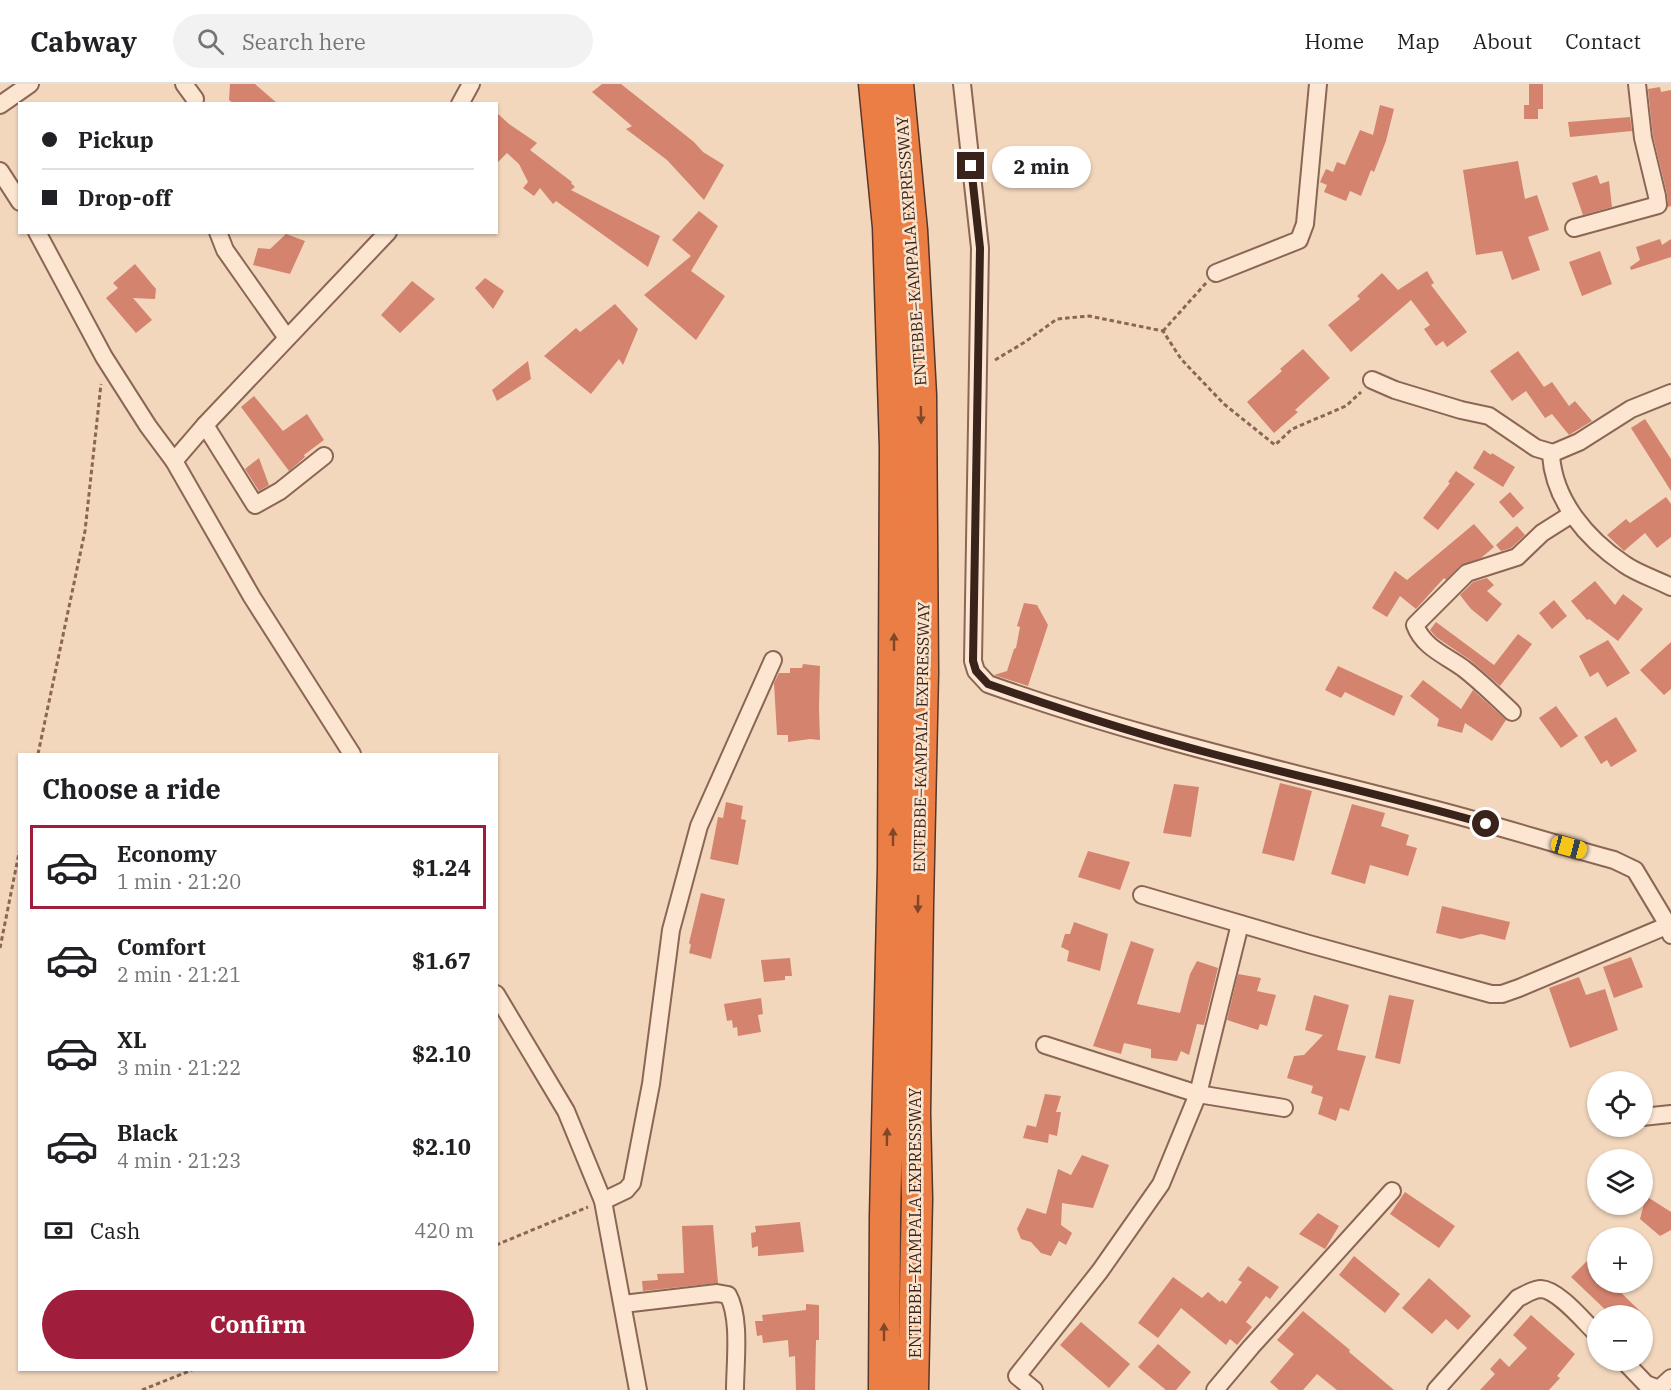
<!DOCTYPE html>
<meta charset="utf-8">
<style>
body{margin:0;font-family:"IBM Plex Serif",serif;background:#f2f2f2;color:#202124;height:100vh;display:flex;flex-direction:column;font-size:22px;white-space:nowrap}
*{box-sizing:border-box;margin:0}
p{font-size:20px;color:#757577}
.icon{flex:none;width:33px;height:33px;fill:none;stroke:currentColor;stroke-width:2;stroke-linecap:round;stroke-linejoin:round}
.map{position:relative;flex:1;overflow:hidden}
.drawer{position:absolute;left:18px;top:669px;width:480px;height:618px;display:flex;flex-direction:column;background:#fff;border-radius:0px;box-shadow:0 2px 4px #0004}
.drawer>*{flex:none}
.top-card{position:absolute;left:18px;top:18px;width:480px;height:132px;border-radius:0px;box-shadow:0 2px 4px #0004;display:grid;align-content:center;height:132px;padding:0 24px;background:#fff}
.fabs{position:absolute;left:1587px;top:987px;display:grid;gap:12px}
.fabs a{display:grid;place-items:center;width:66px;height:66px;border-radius:50%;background:#fff;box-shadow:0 2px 4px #0004;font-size:30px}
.end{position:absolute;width:27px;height:27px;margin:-14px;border:8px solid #39231b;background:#fff;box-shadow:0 0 0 3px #fff}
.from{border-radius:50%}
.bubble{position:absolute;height:42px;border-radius:21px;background:#fff;box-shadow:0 2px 4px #0004;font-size:20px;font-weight:700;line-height:42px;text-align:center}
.car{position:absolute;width:18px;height:36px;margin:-18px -9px;border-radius:8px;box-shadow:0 0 4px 2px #0007;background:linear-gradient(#f5c518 24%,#345 0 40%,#f5c518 0 76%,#345 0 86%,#f5c518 0)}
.top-card b{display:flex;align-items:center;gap:21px;height:57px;font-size:22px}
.top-card b+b{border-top:2px solid #e0e0e0}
.top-card i{width:15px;height:15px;background:#202124}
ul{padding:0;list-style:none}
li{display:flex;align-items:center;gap:18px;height:84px;margin:0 12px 9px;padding:0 12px;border:3px solid transparent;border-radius:0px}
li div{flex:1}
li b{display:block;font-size:22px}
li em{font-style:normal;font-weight:700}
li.on{border-color:#a01e3b}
li>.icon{width:54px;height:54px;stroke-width:1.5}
h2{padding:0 24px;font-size:27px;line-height:72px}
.pay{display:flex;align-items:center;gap:15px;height:66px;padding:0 24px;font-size:22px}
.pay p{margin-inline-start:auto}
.primary-button{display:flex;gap:12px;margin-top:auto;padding:12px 24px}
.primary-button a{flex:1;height:69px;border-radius:36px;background:#a01e3b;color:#fff;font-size:24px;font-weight:700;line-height:69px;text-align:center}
header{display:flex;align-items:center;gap:36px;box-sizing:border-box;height:84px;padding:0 30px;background:#fff;border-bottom:2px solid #e0e0e0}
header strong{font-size:28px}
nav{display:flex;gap:33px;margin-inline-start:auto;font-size:21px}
.search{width:420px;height:54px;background:#f2f2f2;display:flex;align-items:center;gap:15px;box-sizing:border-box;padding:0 21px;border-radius:33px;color:#757577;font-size:22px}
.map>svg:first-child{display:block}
.building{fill:#d4836f}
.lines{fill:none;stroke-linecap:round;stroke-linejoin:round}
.minor-casing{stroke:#8c6654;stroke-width:20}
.motorway-casing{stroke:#583529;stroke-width:33}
.path{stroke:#8c6654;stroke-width:3;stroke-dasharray:4.5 3;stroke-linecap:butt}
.minor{stroke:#fce6d1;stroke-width:16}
.motorway{stroke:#eb7e44;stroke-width:30}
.oneway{fill:#80472b}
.route{stroke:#39231b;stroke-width:8}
.labels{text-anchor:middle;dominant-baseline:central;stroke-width:5;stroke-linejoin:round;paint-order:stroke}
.street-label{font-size:16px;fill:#39231b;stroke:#f9e3cd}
</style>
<header>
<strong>Cabway</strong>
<div class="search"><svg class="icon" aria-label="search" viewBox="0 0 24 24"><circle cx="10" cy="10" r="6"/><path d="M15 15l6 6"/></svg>Search here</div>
<nav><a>Home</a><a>Map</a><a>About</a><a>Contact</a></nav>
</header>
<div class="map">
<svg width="1671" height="1306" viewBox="0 0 1671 1306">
<rect width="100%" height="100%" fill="#f2d7bd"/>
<g class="building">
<path d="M 230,0 L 255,0 L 278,20 L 234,20 L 229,16 Z"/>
<path d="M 602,0 L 621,0 L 694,58 L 703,68 L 724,81 L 704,116 L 667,76 L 626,45 L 632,42 L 592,8 Z"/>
<path d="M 1529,0 L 1543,0 L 1543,25 L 1538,25 L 1538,35 L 1524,35 L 1524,21 L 1529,21 Z"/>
<path d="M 1660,3 L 1661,8 L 1671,6 L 1671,122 L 1668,123 L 1667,110 L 1653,52 L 1648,5 Z"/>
<path d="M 1380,21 L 1394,25 L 1386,57 L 1374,88 L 1371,86 L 1361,112 L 1350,107 L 1346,117 L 1324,108 L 1327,101 L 1320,98 L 1326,85 L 1333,88 L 1337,78 L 1345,81 L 1360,46 L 1373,51 Z"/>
<path d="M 496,28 L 509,40 L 537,59 L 530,66 L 572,98 L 571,99 L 575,103 L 571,106 L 660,152 L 648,183 L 556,117 L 553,120 L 540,104 L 534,112 L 523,104 L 528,98 L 519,80 L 507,69 L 496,80 Z"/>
<path d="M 1630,33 L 1632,47 L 1570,53 L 1568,38 Z"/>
<path d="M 1518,77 L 1525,115 L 1537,111 L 1549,146 L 1528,153 L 1540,186 L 1512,196 L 1502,167 L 1476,171 L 1463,86 Z"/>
<path d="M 1597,91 L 1600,100 L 1609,97 L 1612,123 L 1583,131 L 1572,99 Z"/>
<path d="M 699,127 L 718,142 L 691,187 L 725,212 L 696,256 L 644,211 L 691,172 L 672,156 Z"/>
<path d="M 286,150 L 305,157 L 290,190 L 253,181 L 258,164 L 270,165 Z"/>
<path d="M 1660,155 L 1662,161 L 1671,155 L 1671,173 L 1631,186 L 1630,183 L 1640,176 L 1636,163 Z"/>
<path d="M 1600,167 L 1612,200 L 1582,212 L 1569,178 Z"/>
<path d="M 135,180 L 156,205 L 155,215 L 133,214 L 152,236 L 136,249 L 106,214 L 118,204 L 113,199 Z"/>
<path d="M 1427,187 L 1434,199 L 1431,201 L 1467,248 L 1447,263 L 1443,257 L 1436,262 L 1424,245 L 1430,241 L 1411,216 L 1351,268 L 1328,241 L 1360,215 L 1357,212 L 1382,189 L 1398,206 Z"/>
<path d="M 485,194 L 504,207 L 493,225 L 475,204 Z"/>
<path d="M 412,197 L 435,215 L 400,249 L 381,231 Z"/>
<path d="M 615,220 L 638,245 L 623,281 L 619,275 L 591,310 L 544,272 L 576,244 L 580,248 Z"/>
<path d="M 1303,265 L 1330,294 L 1295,326 L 1298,328 L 1274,349 L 1247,318 L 1282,287 L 1280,285 Z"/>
<path d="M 1518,267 L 1544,303 L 1552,298 L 1569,322 L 1575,317 L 1592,337 L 1569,351 L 1552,330 L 1545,334 L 1526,307 L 1512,317 L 1490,287 Z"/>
<path d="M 528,277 L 531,295 L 497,317 L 492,306 Z"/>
<path d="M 254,312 L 283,347 L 307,330 L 324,356 L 304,371 L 305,373 L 289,387 L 241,323 Z"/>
<path d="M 1645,335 L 1671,375 L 1671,407 L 1631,344 Z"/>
<path d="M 1484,366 L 1491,371 L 1492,369 L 1515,383 L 1503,403 L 1473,384 Z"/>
<path d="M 259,374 L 269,401 L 259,407 L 245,385 Z"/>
<path d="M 1456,387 L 1475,400 L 1438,446 L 1423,434 L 1450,399 L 1448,398 Z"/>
<path d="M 1510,408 L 1524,424 L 1513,434 L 1499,418 Z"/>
<path d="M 1666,413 L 1671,420 L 1671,453 L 1657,464 L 1645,449 L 1624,467 L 1607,451 L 1626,435 L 1630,439 Z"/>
<path d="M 1474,440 L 1494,463 L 1481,474 L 1460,482 L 1446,496 L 1444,494 L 1416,525 L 1400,512 L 1387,533 L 1372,524 L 1395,487 L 1407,496 Z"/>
<path d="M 1517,442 L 1525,451 L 1511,464 L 1501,467 L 1496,461 Z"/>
<path d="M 1487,494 L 1494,501 L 1487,507 L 1502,520 L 1487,538 L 1471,525 L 1460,511 L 1473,498 Z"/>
<path d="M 1595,497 L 1615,521 L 1623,510 L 1643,525 L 1618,557 L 1589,535 L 1587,536 L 1571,517 Z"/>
<path d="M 1554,516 L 1567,532 L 1552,545 L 1539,529 Z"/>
<path d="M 1024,519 L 1037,521 L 1048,541 L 1028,602 L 994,591 L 1007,587 L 1014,565 L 1016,564 L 1020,543 L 1017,542 Z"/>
<path d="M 1436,538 L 1494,581 L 1518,550 L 1532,560 L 1500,602 L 1470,576 L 1436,553 L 1430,546 Z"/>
<path d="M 1608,556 L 1630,589 L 1607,603 L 1598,588 L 1590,593 L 1579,572 Z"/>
<path d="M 1671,558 L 1671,605 L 1664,611 L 1640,586 Z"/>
<path d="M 803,580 L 820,582 L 819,624 L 820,656 L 810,655 L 788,658 L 788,651 L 777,651 L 774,599 L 779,589 L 790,589 L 790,584 L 802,584 Z"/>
<path d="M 1338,582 L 1403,612 L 1394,632 L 1345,608 L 1341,614 L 1325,606 Z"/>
<path d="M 1423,596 L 1461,625 L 1473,606 L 1506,636 L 1492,657 L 1465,639 L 1462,649 L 1437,642 L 1439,635 L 1410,612 Z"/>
<path d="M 1556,622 L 1578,652 L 1561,664 L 1539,634 Z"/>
<path d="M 1616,633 L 1637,667 L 1611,683 L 1607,676 L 1601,680 L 1584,653 Z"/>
<path d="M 1280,699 L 1312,707 L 1294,777 L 1262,769 Z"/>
<path d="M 1174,700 L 1199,703 L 1191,753 L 1163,749 Z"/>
<path d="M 726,718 L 743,722 L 741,735 L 746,736 L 738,781 L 710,775 L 718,733 L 723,734 Z"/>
<path d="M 1352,720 L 1385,729 L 1381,742 L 1409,751 L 1406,761 L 1417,764 L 1408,792 L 1370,781 L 1365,800 L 1331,790 Z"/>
<path d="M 1088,767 L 1130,778 L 1120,806 L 1078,793 Z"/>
<path d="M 701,809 L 725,815 L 711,875 L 689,869 L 691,861 L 689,859 Z"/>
<path d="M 1442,822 L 1510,838 L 1505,856 L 1481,850 L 1461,855 L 1436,849 Z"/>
<path d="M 1074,838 L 1108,850 L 1100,887 L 1067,877 L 1069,867 L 1061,863 L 1065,850 L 1070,850 Z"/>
<path d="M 1131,857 L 1154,865 L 1137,920 L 1180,929 L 1190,890 L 1197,877 L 1218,884 L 1204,941 L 1197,940 L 1189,971 L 1181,967 L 1177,977 L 1151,974 L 1151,965 L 1124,959 L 1121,970 L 1093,962 Z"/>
<path d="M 1631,873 L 1643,903 L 1614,914 L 1603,883 Z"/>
<path d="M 790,874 L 792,892 L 785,892 L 785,896 L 764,898 L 761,876 Z"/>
<path d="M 1238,890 L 1261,894 L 1257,907 L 1276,911 L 1267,942 L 1260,940 L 1258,946 L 1227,936 Z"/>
<path d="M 1579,893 L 1586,911 L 1605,905 L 1618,946 L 1570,964 L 1549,904 Z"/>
<path d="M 1314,911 L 1349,921 L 1337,966 L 1366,972 L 1349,1027 L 1340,1024 L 1336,1037 L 1318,1030 L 1323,1013 L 1311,1009 L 1313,1002 L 1287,994 L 1294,972 L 1304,971 L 1323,951 L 1305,946 Z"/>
<path d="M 1389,911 L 1414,916 L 1400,980 L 1375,974 Z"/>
<path d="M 761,914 L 763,930 L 758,931 L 761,948 L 738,952 L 737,943 L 733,944 L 732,936 L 727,937 L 724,920 Z"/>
<path d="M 1045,1010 L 1061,1012 L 1056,1028 L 1061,1028 L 1057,1052 L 1049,1050 L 1048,1059 L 1023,1054 L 1027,1041 L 1036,1043 Z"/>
<path d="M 1082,1071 L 1109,1081 L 1093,1124 L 1062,1119 L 1061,1141 L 1072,1149 L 1066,1161 L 1059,1157 L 1051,1172 L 1041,1169 L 1031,1158 L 1021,1155 L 1017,1145 L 1027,1124 L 1046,1130 L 1058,1085 L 1071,1091 Z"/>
<path d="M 1405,1108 L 1455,1142 L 1439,1164 L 1390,1130 Z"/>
<path d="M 1646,1112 L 1671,1128 L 1671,1146 L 1660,1152 L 1640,1135 Z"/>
<path d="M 1318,1129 L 1339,1142 L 1325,1165 L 1299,1150 Z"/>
<path d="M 800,1138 L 804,1168 L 758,1172 L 758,1162 L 752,1164 L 751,1149 L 756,1148 L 755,1142 Z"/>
<path d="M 713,1141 L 718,1199 L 643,1207 L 642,1197 L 658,1196 L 657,1190 L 684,1189 L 682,1142 Z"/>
<path d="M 1354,1172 L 1400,1210 L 1385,1229 L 1339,1191 Z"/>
<path d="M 1587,1177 L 1598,1187 L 1598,1198 L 1610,1198 L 1645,1232 L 1612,1232 L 1571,1193 Z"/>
<path d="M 1248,1182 L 1279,1203 L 1270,1215 L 1266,1212 L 1246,1238 L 1252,1243 L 1237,1261 L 1230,1255 L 1226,1261 L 1181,1224 L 1158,1254 L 1138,1239 L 1173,1193 L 1202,1214 L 1208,1208 L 1220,1218 L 1222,1216 L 1226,1220 L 1242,1198 L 1238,1196 Z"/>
<path d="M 1429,1194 L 1471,1232 L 1458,1246 L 1446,1235 L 1432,1250 L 1402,1224 Z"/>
<path d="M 806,1220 L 819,1221 L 819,1256 L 816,1256 L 815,1306 L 796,1306 L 795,1272 L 789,1273 L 788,1256 L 763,1259 L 762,1251 L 757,1252 L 755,1237 L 763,1237 L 762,1231 L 806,1226 Z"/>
<path d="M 1303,1227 L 1350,1266 L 1349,1268 L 1394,1306 L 1337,1306 L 1317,1290 L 1303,1306 L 1279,1306 L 1270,1298 L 1294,1270 L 1277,1256 Z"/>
<path d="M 1531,1231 L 1575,1270 L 1557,1292 L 1560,1294 L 1549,1306 L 1480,1306 L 1495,1290 L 1490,1285 L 1500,1274 L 1509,1283 L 1527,1264 L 1513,1251 Z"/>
<path d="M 1081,1238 L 1130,1280 L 1109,1304 L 1060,1261 Z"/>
<path d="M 1158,1260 L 1191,1288 L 1176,1306 L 1166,1306 L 1138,1283 Z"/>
</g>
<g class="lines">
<defs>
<g id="minor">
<path d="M 184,0 L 195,15"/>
<path d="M 962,0 L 980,164 L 973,577 L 976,587 L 988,600 C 1131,651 1278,685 1425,723 C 1489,739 1551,759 1614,776 L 1635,786 L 1668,841 L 1671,851"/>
<path d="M 460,20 L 471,0"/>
<path d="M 0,21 L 30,0"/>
<path d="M 0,87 L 20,118"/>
<path d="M 1574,144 L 1658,121 L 1657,112 L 1643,54 L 1637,0"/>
<path d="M 37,148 L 104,273 L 148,342 L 174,377 L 252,513 L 352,670"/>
<path d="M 218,148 L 225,166 L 287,254"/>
<path d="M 1216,189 L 1299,156 L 1305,140 L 1318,0"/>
<path d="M 1372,296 L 1395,306 L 1461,326 L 1489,332 L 1536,364 L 1553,369 L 1579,358 L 1631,325 L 1671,309"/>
<path d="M 205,341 L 255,421 L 280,407 L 324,372"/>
<path d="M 1553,369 L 1551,371 C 1554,417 1587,455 1624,480 C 1638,490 1656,495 1671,503"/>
<path d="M 174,377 L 205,341 L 388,148"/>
<path d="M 1512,628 C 1496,613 1480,597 1463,584 C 1445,571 1423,563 1415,541 L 1467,489 L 1517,473 L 1542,449 L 1572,430"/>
<path d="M 1142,811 L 1309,860 L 1491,910 L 1502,910 L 1519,904 L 1671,840"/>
<path d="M 496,910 L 566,1027 L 603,1117 L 638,1306"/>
<path d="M 1045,961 L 1198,1010 L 1284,1024"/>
<path d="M 1642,1033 L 1671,1030"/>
<path d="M 603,1117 L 626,1106 L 632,1099 L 651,1000 L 671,846 L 699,742 L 773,576"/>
<path d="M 623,1220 L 717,1209 L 728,1211 C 741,1234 735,1279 735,1306"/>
<path d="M 1623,1276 L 1646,1300 L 1659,1305 L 1671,1294"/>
<path d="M 1034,1306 L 1017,1292 L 1100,1187 L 1161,1100 L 1198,1010 L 1240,840"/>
<path d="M 1215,1306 L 1251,1263 L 1392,1107"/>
<path d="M 1436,1306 L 1518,1214 C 1525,1211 1533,1205 1541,1205 C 1559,1206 1585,1239 1598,1251"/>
</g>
<g id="motorway">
<path d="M 874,0 L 888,143 L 895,364 L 893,784 L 885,1133 L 884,1306"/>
<path d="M 898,0 L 912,146 L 921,311 L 923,588 L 918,821 L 915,1030 L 917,1115 L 913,1306"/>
</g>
</defs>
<use href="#minor" class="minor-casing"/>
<use href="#motorway" class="motorway-casing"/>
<g class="path">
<path d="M 1163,247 L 1206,199"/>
<path d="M 995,276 L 1025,258 L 1057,235 L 1089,232 L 1163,247 L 1181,275 L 1224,320 L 1275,361 L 1292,345 L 1346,322 L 1361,308"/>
<path d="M 38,670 L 85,447 L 101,300"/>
<path d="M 0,864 L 20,764"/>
<path d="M 496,1161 L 588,1123"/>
<path d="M 142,1306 L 192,1286"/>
</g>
<use href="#minor" class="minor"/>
<use href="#motorway" class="motorway"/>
</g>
<defs><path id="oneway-solid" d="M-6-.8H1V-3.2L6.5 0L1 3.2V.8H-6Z" transform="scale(1.5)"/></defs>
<g class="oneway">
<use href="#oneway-solid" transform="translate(921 331) rotate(89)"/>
<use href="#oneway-solid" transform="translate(894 558) rotate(-90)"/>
<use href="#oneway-solid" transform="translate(893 753) rotate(-90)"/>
<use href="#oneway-solid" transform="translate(918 820) rotate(91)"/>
<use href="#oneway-solid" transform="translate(887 1053) rotate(-89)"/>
<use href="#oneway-solid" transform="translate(884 1248) rotate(-90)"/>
</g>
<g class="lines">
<path class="route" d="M 971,82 L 980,164 L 973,577 L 976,587 L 988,600 C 1062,626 1137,650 1213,670 C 1304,694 1396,714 1486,740"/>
</g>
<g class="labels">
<g class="street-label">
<text transform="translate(911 167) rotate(-94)">ENTEBBE–KAMPALA EXPRESSWAY</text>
<text transform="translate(921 653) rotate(-89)">ENTEBBE–KAMPALA EXPRESSWAY</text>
<text transform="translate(915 1139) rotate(-90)">ENTEBBE–KAMPALA EXPRESSWAY</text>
</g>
</g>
</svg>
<div class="fabs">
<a><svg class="icon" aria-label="locate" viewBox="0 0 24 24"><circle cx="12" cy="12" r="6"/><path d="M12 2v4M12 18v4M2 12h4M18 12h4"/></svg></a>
<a><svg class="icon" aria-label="layers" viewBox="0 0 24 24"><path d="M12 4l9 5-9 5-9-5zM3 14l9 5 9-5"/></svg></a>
<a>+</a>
<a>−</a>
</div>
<i class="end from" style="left:1486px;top:740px"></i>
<i class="end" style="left:971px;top:82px"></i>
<div class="bubble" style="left:992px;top:62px;width:99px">2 min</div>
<i class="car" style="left:1569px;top:763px;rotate:105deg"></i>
<div class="top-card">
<b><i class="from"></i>Pickup</b>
<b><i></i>Drop-off</b>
</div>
<section class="drawer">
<h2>Choose a ride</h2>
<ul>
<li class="on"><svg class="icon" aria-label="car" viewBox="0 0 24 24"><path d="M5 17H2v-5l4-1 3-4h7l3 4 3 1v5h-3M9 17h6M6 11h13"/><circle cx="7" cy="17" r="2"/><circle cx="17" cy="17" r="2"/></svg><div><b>Economy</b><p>1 min · 21:20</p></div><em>$1.24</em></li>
<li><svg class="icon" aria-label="car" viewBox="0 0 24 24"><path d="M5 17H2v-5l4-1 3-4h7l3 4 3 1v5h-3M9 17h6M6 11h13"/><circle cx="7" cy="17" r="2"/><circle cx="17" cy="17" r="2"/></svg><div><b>Comfort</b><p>2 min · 21:21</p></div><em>$1.67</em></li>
<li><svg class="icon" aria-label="car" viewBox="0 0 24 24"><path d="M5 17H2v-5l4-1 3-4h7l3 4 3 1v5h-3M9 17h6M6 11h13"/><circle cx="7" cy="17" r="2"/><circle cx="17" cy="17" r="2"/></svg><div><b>XL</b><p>3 min · 21:22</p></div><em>$2.10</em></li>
<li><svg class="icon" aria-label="car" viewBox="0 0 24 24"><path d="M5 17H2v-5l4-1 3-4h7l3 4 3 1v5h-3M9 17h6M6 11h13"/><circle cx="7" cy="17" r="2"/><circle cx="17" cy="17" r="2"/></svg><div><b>Black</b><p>4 min · 21:23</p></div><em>$2.10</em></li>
</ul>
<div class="pay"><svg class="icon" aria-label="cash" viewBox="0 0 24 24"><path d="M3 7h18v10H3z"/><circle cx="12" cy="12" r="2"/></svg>Cash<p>420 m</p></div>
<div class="primary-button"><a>Confirm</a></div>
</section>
</div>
